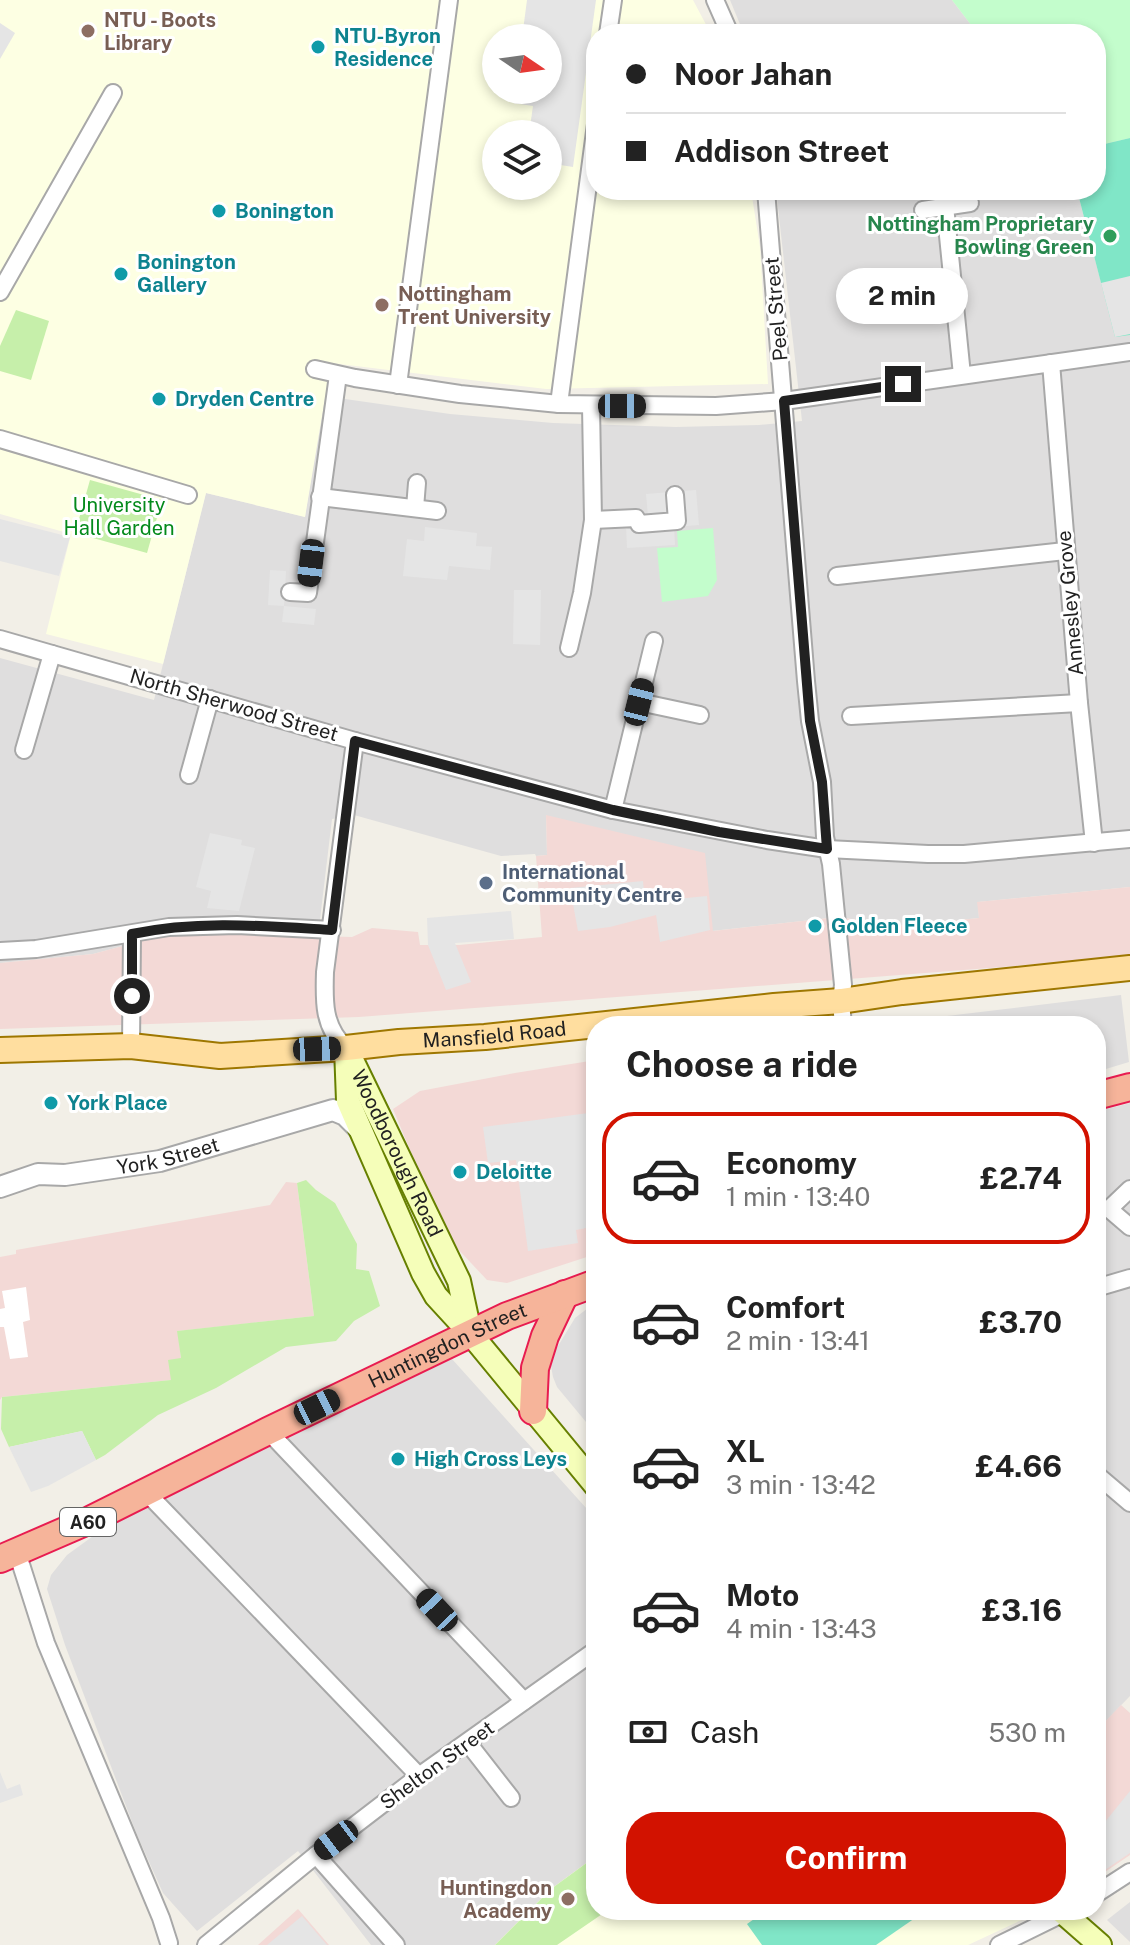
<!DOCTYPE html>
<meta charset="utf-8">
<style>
body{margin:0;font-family:"Public Sans",sans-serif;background:#f6f6f6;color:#222;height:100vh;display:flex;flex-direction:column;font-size:30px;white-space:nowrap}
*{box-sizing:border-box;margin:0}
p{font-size:26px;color:#767676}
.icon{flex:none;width:44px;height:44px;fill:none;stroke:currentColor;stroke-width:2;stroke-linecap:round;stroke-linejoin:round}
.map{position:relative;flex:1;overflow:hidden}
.drawer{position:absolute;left:586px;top:1016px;width:520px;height:904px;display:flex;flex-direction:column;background:#fff;border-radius:32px;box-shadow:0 4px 12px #0003}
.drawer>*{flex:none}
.top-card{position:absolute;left:586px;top:24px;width:520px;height:176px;border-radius:32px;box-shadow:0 4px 12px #0003;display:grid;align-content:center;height:176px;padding:0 40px;background:#fff}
.needle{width:52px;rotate:103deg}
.buttons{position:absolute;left:482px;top:24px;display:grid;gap:16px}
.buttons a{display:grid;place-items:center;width:80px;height:80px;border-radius:50%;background:#fff;box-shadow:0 4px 12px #0003;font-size:40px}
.end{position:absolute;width:36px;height:36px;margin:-18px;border:10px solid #212121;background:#fff;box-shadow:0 0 0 4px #fff}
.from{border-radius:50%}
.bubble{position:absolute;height:56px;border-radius:28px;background:#fff;box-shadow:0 4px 12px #0003;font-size:26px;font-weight:700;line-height:56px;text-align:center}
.car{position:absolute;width:24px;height:48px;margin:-24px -12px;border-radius:10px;box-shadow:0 0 6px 2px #0007;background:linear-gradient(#222 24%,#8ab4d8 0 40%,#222 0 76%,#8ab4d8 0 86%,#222 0)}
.top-card b{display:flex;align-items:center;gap:28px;height:76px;font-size:30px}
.top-card b+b{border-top:2px solid #e0e0e0}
.top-card i{width:20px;height:20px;background:#222}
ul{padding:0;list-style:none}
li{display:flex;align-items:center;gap:24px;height:132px;margin:0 16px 12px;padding:0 24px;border:4px solid transparent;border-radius:32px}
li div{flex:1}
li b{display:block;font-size:30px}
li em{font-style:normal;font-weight:700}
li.on{border-color:#d21200}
li>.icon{width:72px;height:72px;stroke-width:1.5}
h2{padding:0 40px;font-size:36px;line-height:96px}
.pay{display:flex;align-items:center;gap:20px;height:88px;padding:0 40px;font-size:30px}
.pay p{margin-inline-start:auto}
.cta{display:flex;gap:16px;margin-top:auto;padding:16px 40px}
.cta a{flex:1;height:92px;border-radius:32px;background:#d21200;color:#fff;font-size:32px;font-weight:700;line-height:92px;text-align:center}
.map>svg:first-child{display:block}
.residential{fill:#dfdede}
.commercial{fill:#f3d9d6}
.education{fill:#fdffe3;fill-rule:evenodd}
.grass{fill:#c6efaa}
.park{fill:#c3fdcc}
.pitch{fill:#80e6c7}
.parking{fill:#e5e5e5}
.pier{fill:#fff}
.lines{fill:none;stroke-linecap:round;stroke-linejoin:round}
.minor-casing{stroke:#a8a8a8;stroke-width:20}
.tertiary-casing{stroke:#a8a8a8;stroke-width:24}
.secondary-casing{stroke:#678000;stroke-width:26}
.primary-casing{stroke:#9e7700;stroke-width:28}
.trunk-casing{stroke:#e81c50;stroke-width:30}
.minor{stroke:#fff;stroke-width:16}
.tertiary{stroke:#fff;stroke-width:20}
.secondary{stroke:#f5feb9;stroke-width:22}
.primary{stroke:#ffde9f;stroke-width:24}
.trunk{stroke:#f6b49a;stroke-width:26}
.route{stroke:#212121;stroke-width:10}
.education-dot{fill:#8d6e63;stroke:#fff;stroke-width:3}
.culture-dot{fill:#0f9aa8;stroke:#fff;stroke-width:3}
.leisure-dot{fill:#2e9e5b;stroke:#fff;stroke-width:3}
.service-dot{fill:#5c6f8a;stroke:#fff;stroke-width:3}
.labels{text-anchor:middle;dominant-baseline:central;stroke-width:6;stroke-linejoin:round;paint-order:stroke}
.shield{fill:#fff;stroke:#646464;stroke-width:2}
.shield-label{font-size:18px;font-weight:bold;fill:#212121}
.education-label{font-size:20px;font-weight:bold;fill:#785e54;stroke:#fff;text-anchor:start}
.culture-label{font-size:20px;font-weight:bold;fill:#0d838f;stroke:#fff;text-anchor:start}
.leisure-label{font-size:20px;font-weight:bold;fill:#27864d;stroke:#fff;text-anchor:end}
.street-label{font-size:20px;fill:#212121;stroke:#fff}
.park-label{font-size:20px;fill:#048a1b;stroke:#fff}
.service-label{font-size:20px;font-weight:bold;fill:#4e5e75;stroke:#fff;text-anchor:start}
</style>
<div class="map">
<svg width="1130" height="1945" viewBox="0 0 1130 1945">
<rect width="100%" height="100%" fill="#f2efe7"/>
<g class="residential">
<path d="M 730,0 L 952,0 L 978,34 L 744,34 Z"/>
<path d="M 776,190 L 1077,190 L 1115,336 L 1130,335 L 1130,887 L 978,902 L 979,918 L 898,926 L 838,917 L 712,931 L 546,815 L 547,855 L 536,856 L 535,854 L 501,856 L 354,815 L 332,819 L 318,936 L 156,937 L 93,954 L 0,963 L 0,658 L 154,700 L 206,493 L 305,517 L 324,396 L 450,414 L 553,423 L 676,427 L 759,425 L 802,421 Z"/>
<path d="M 1121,995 L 1129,1062 L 1096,1072 L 1096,1026 L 864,1026 Z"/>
<path d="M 1130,1103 L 1130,1696 L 1096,1731 L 1096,1112 Z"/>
<path d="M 596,1302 L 596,1434 L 557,1387 L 553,1377 L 551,1366 L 552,1356 L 575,1318 Z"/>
<path d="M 452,1359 L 596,1519 L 596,1856 L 551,1889 L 495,1945 L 371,1945 L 298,1851 L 197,1931 L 163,1893 L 137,1835 L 65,1645 L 47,1589 L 51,1575 L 67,1555 L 111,1523 Z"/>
<path d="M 1130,1902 L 1130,1942 L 1107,1920 Z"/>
</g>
<g class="commercial">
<path d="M 546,815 L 705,853 L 713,931 L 838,917 L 898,926 L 979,918 L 977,902 L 1130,887 L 1130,957 L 359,1017 L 0,1029 L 0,963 L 93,954 L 156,937 L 214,933 L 352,937 L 372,928 L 418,932 L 420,945 L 459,945 L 542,937 L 536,856 L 547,855 Z"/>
<path d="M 596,1060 L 596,1254 L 507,1283 L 487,1280 L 455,1246 L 425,1186 L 393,1109 L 420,1091 L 515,1073 Z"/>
<path d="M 286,1182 L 297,1183 L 314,1316 L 178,1331 L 181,1359 L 171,1380 L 2,1397 L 0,1400 L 0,1257 L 16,1254 L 16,1250 L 270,1205 Z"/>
<path d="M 1121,1705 L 1130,1713 L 1130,1855 L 1096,1878 L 1096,1731 Z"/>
<path d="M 298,1909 L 329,1945 L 258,1945 Z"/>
</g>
<g class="education">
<path d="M 0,0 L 693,0 L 711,34 L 596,34 L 596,190 L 751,190 L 760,247 L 768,384 L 546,389 L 331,363 L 305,517 L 206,493 L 163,664 L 46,634 L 71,534 L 0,514 ZM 496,38 L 548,38 L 548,90 L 496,90 ZM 496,134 L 548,134 L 548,186 L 496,186 Z"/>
<path d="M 596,1856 L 596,1910 L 1030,1910 L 1028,1917 L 968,1945 L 495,1945 L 551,1889 Z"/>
</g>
<g class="grass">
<path d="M 16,310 L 49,321 L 31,380 L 0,371 L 0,346 Z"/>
<path d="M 90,480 L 162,500 L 147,553 L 75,533 Z"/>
<path d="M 306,1180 L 316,1190 L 335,1203 L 357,1244 L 356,1269 L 369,1271 L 380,1306 L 354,1321 L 336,1341 L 286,1347 L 216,1388 L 158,1415 L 105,1455 L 96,1460 L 82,1431 L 9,1447 L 1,1429 L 2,1397 L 171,1380 L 168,1360 L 181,1358 L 177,1331 L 314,1316 L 297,1183 Z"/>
<path d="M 596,1856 L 596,1910 L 608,1910 L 557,1945 L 495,1945 L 551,1889 Z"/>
</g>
<g class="park">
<path d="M 952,0 L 1130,0 L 1130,138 L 1096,146 L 1096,34 L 978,34 Z"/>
<path d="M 713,528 L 717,580 L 708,596 L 662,602 L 657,548 L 678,547 L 677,531 Z"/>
</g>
<g class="pitch">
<path d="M 1130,138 L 1130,335 L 1115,337 L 1077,190 L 1096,190 L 1096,146 Z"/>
<path d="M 767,1910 L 914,1910 L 918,1916 L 876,1945 L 762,1945 L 747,1924 Z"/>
</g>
<g class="parking">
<path d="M 527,0 L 596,0 L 573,167 L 548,163 L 548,134 L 529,134 L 533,106 L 513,103 L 515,90 L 548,90 L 548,38 L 522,38 Z"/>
<path d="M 0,23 L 15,33 L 0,59 Z"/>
<path d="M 1130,276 L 1130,334 L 1115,337 L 1101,283 Z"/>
<path d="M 696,490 L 699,525 L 674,527 L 675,545 L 627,548 L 626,526 L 648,516 L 646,494 Z"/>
<path d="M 0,519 L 70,537 L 59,576 L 0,561 Z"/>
<path d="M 425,527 L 477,533 L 476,546 L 492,547 L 490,570 L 449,566 L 447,580 L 403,576 L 407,539 L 424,541 Z"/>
<path d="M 270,570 L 286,571 L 284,606 L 316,609 L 314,625 L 282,622 L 284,606 L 268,605 Z"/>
<path d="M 514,590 L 541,590 L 540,645 L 513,644 Z"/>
<path d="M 210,833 L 242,840 L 241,845 L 255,848 L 239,911 L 207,908 L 211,891 L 196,887 Z"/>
<path d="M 643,881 L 645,902 L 707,896 L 710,930 L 660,942 L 656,915 L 610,927 L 578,931 L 570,888 Z"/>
<path d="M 511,911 L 514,939 L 455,943 L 471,982 L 446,990 L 428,945 L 427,918 Z"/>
<path d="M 596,1112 L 596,1226 L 576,1230 L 578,1243 L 528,1251 L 516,1160 L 488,1163 L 483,1127 Z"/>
<path d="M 82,1431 L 96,1460 L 48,1486 L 31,1492 L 9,1447 Z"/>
<path d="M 0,1772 L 7,1789 L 20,1784 L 23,1795 L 0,1803 Z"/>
<path d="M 1130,1791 L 1130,1853 L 1096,1876 L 1096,1833 Z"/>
<path d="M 302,1916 L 327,1945 L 267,1945 Z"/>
</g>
<path class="pier" d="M 26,1287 L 30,1320 L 23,1322 L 28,1357 L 10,1359 L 4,1327 L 0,1327 L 0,1309 L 5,1308 L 2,1291 Z"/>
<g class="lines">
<defs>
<g id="minor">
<path d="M 715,0 L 730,34"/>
<path d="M 608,34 L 613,0"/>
<path d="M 766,190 L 806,681 L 810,721 L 822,782 L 825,837 L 831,864 L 843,985 L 841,1001 L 843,1026"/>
<path d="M 945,206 L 962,375"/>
<path d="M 923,210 L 970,203"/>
<path d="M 0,292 L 113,93"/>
<path d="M 1051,363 L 1079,703 L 1094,843"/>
<path d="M 315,369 L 355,378 L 460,394 L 559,404 L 716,406 L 784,401 L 1130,352"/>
<path d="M 398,385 L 449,0"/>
<path d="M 559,404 L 596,124"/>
<path d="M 0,439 L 188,495"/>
<path d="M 320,497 L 437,511"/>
<path d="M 415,508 L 417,483"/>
<path d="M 593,520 L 636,518 L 639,524 L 677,521 L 675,495"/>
<path d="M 837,576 L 1065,551"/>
<path d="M 290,592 L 308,593 L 338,375"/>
<path d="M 0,639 L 355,741 L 613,810 L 767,840 L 827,849 L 928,854 L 964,854 L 1130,839"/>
<path d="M 569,648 L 582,593 L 593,520 L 591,406"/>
<path d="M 639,702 L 700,715"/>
<path d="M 851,716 L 1079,703"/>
<path d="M 24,750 L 52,654"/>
<path d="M 189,775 L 210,699"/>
<path d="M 613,810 L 654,641"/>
<path d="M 0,951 L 36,949 L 169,927 L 237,925 L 332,930"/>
<path d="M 131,1046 L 132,934"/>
<path d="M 346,1048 C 323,1027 324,1001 325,972 L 355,741"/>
<path d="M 1130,1189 L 1109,1209 L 1130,1227"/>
<path d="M 1096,1288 L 1130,1278"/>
<path d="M 268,1431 L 524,1701"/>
<path d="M 1096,1474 L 1130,1503"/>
<path d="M 147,1493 L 419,1776"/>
<path d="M 17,1552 L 46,1643 L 161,1918 L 169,1943"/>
<path d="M 468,1743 L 511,1798"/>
<path d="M 316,1855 L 396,1945"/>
<path d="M 1096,1894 L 1130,1872"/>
<path d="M 206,1945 L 316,1855 L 419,1776 L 596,1650"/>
<path d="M 999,1945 L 1070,1910"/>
</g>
<g id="tertiary">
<path id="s1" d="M 0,1187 L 38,1174 L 65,1175 L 160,1161 L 333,1110 L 345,1115 L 360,1130"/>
</g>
<g id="secondary">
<path d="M 346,1048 L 348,1101 L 423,1273 L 436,1296 L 470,1333 L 596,1486"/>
<path id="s2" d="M 350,1056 L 459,1281 L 470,1332"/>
<path d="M 1060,1910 L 1100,1945"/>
</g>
<g id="primary">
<path id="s3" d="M 0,1050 L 131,1046 L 220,1056 L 346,1048 L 399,1042 L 485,1037 L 774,1006 L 841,1001 L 902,992 L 1130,968"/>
</g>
<g id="trunk">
<path d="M 1096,1096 L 1130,1087"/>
<path d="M 533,1411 L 535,1368 L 545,1336 L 565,1294"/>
<path id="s4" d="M 0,1559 L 90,1520 L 268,1431 L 507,1316 L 596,1283"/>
</g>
</defs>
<use href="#minor" class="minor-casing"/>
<use href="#tertiary" class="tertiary-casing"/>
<use href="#secondary" class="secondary-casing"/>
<use href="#primary" class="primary-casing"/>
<use href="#trunk" class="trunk-casing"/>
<use href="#minor" class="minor"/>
<use href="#tertiary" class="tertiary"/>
<use href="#secondary" class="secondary"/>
<use href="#primary" class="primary"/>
<use href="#trunk" class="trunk"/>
</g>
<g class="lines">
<path class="route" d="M 132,996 L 132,934 C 198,920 265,926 332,930 L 355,741 L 613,810 L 719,832 L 827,849 L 822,782 L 810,721 L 784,401 L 903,384"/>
</g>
<g class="education-dot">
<circle cx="88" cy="31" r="8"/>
<circle cx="382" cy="305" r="8"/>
<circle cx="568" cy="1899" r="8"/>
</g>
<g class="culture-dot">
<circle cx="318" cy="47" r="8"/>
<circle cx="219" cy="211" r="8"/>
<circle cx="121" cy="274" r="8"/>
<circle cx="159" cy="399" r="8"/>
<circle cx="815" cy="926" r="8"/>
<circle cx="51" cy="1103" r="8"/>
<circle cx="460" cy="1172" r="8"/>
<circle cx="398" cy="1459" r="8"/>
</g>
<circle class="leisure-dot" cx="1110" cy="236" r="8"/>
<circle class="service-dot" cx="486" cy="883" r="8"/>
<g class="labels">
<rect class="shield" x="60" y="1508" width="56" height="28" rx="6"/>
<g class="shield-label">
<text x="88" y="1522">A60</text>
</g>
<g class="education-label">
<text x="104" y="20">NTU - Boots<tspan x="104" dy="23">Library</tspan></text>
<text x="398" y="294">Nottingham<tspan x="398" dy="23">Trent University</tspan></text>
<text x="552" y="1888" text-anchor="end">Huntingdon<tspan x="552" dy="23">Academy</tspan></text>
</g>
<g class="culture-label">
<text x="334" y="36">NTU-Byron<tspan x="334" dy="23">Residence</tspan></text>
<text x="235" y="211">Bonington</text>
<text x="137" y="262">Bonington<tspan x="137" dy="23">Gallery</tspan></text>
<text x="175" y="399">Dryden Centre</text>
<text x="831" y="926">Golden Fleece</text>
<text x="67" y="1103">York Place</text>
<text x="476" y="1172">Deloitte</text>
<text x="414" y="1459">High Cross Leys</text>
</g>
<g class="leisure-label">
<text x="1094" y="224">Nottingham Proprietary<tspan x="1094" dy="23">Bowling Green</tspan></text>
</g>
<g class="street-label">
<text transform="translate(776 309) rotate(-95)">Peel Street</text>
<text transform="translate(1070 603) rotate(-95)">Annesley Grove</text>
<text transform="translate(234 705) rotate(16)">North Sherwood Street</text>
<text stroke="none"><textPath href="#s3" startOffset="496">Mansfield Road</textPath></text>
<text stroke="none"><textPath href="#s2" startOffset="108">Woodborough Road</textPath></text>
<text stroke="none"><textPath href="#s1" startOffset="172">York Street</textPath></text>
<text stroke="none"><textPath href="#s4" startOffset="496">Huntingdon Street</textPath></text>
<text transform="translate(437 1765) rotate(-36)">Shelton Street</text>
</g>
<g class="park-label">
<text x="119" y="505">University<tspan x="119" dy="23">Hall Garden</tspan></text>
</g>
<g class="service-label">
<text x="502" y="872">International<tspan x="502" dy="23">Community Centre</tspan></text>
</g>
</g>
</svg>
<div class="buttons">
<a><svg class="needle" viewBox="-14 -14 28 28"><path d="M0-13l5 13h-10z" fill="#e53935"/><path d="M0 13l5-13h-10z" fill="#767676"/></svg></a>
<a><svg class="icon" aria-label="layers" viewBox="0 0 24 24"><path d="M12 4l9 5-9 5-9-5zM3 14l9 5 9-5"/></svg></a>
</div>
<i class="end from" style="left:132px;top:996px"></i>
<i class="end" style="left:903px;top:384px"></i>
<div class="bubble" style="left:836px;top:268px;width:132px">2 min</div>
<i class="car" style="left:622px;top:406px;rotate:90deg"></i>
<i class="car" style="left:311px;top:563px;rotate:187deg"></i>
<i class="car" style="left:639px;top:702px;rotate:14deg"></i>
<i class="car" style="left:317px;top:1049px;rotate:88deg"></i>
<i class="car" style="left:317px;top:1407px;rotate:64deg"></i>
<i class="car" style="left:437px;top:1610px;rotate:317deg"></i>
<i class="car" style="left:336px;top:1840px;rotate:233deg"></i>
<div class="top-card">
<b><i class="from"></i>Noor Jahan</b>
<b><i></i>Addison Street</b>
</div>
<section class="drawer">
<h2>Choose a ride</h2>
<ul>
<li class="on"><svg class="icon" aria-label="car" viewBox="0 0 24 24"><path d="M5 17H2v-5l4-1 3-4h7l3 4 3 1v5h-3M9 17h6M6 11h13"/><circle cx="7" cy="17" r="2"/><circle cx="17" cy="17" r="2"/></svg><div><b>Economy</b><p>1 min · 13:40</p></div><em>£2.74</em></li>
<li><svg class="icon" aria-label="car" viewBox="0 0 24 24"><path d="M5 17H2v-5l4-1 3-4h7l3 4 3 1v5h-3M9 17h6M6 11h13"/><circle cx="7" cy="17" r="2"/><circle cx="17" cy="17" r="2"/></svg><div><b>Comfort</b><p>2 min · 13:41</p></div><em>£3.70</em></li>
<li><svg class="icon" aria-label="car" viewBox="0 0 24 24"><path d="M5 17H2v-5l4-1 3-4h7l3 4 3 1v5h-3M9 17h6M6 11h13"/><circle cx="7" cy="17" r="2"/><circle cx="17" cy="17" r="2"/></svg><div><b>XL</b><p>3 min · 13:42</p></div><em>£4.66</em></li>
<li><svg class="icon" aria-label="car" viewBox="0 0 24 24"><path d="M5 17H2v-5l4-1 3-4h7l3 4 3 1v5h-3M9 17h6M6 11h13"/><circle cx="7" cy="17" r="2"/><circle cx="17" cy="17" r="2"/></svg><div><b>Moto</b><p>4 min · 13:43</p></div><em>£3.16</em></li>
</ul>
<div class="pay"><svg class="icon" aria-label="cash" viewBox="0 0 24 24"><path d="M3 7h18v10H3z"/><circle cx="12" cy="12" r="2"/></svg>Cash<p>530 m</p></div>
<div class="cta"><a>Confirm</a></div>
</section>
</div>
